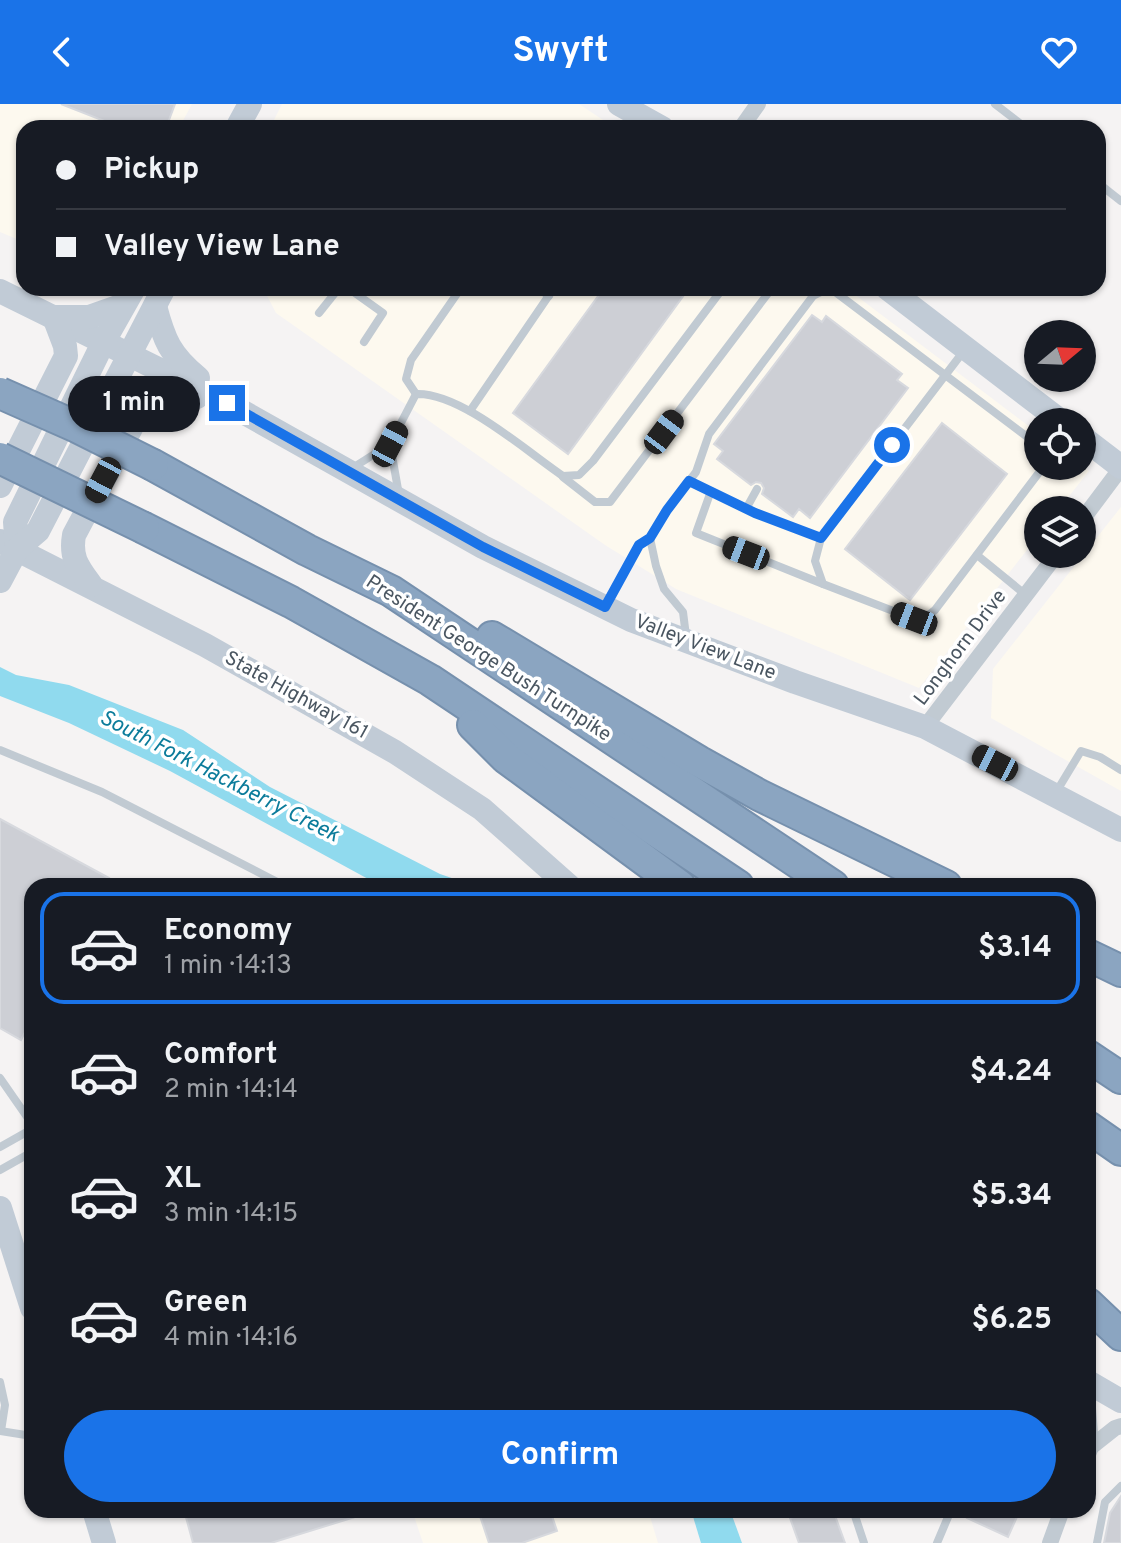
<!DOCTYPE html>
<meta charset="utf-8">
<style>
body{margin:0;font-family:Overpass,sans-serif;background:#20242c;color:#f1f3f6;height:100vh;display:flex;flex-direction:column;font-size:30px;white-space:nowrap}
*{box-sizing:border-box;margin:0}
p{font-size:26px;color:#9ea1a6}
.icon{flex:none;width:44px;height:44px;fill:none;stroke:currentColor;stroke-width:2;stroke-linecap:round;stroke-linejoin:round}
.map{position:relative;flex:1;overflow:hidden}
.drawer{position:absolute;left:24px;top:774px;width:1072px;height:640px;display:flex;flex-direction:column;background:#171b24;border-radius:24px;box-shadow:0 2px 6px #0004}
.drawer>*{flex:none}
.banner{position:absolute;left:16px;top:16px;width:1090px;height:176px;border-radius:24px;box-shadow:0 2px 6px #0004;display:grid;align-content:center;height:176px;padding:0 40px;background:#171b24}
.needle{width:52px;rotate:71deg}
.controls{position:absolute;left:1024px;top:216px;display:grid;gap:16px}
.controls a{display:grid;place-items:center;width:72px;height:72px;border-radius:50%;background:#171b24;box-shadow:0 2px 6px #0004;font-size:40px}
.end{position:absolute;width:36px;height:36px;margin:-18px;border:10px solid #1a73e8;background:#fff;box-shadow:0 0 0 4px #fff}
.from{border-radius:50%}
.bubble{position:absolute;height:56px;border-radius:28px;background:#171b24;box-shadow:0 2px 6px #0004;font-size:26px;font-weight:700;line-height:56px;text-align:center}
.car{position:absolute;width:24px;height:48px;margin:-24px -12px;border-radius:10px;box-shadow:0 0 6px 2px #0007;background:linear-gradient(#222 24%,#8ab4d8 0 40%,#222 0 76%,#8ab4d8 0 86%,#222 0)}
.banner b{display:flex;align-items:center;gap:28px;height:76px;font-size:30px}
.banner b+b{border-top:2px solid #363941}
.banner i{width:20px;height:20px;background:#f1f3f6}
ul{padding:14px 0 0;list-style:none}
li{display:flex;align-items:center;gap:24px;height:112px;margin:0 16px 12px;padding:0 24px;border:4px solid transparent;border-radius:24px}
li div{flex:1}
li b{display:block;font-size:30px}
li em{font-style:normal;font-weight:700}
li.active{border-color:#1a73e8}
li>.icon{width:72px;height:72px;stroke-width:1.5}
.primary-button{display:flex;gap:16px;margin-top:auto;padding:16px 40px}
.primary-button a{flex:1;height:92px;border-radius:48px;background:#1a73e8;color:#fff;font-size:32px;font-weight:700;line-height:92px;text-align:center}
header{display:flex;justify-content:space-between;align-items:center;height:104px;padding:0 40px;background:#1a73e8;color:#fff;font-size:36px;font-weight:700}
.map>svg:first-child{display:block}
.commercial{fill:#fdf9ef}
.water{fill:#90daee}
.building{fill:#cdcfd5;stroke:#d7d9de;stroke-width:2}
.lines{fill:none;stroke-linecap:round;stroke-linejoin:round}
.highway-casing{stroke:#7690ad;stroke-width:34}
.lane{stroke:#c1cad2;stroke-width:8}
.street{stroke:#c1cad2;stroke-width:16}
.secondary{stroke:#c1cbd6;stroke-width:24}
.highway{stroke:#8ba5c1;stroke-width:30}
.highway-bridge-casing{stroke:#7690ad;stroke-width:34;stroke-linecap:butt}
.highway-bridge{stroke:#8ba5c1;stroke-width:30}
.route{stroke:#1a73e8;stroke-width:10}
.labels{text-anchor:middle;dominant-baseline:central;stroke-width:7;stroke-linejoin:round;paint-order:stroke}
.street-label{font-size:20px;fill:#4a5661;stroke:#fff}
.water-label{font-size:22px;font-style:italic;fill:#0c7c9b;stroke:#fff}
</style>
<header><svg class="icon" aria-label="back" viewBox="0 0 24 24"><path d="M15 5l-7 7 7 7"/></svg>Swyft<svg class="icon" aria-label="heart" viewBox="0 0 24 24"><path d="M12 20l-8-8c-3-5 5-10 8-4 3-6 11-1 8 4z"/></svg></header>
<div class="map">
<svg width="1121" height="1439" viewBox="0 0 1121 1439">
<rect width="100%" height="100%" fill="#f5f3f3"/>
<g class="commercial">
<path d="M 0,0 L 192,0 L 179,24 L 24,24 L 24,138 L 0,128 Z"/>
<path d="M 282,0 L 579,0 L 615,24 L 270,24 Z"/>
<path d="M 263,184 L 846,184 L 1038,329 L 1038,362 L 1082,362 L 1089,367 L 1058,406 L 1038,406 L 1038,432 L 919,584 L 676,485 L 605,441 L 276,209 Z"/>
<path d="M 1121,403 L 1121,687 L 991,614 L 993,565 Z"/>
<path d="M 412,1406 L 648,1406 L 658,1439 L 423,1439 Z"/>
</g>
<g class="water">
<path d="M 0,563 L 16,571 L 69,581 L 183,626 L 270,683 L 440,770 L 475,782 L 381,782 L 170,667 L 69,619 L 0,592 Z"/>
<path d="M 691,1406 L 730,1406 L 742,1439 L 701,1439 Z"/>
</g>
<g class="building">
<path d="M 61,0 L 175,0 L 166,24 L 122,24 Z"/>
<path d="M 604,184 L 674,184 L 684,191 L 568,350 L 513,309 Z"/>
<path d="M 812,211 L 822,218 L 826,212 L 902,270 L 897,276 L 908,284 L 810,414 L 799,405 L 793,413 L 762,390 L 764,384 L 761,379 L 756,378 L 751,381 L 717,355 L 723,347 L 714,340 Z"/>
<path d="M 942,319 L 1007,370 L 910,496 L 845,445 Z"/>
<path d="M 0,715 L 109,774 L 105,782 L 32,782 L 32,935 L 24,930 L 21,936 L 0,924 Z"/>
<path d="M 1121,1392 L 1121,1439 L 1104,1439 L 1110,1409 Z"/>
<path d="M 184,1406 L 368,1406 L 368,1409 L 271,1439 L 193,1439 Z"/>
<path d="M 478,1406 L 550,1406 L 557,1427 L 522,1439 L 489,1439 Z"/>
<path d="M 812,1406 L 833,1406 L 845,1439 L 799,1439 L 790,1414 Z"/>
<path d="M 971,1406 L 1020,1406 L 1008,1433 L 967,1414 Z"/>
</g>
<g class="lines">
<defs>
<g id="highway">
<path d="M 153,361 L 307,446 L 391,487 L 833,782"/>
<path d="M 144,424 L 291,498 L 430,576 L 738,782"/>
<path d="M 492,533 L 700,658 L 759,691 L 946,782"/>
<path d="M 473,621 L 506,654 L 680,782"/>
<path d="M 1088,851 L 1121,867"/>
<path d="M 1088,952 L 1121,974"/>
<path d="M 1088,1023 L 1121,1046"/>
<path d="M 1088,1200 L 1121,1231"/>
</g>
</defs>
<use href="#highway" class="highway-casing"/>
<g class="lane">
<path d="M 995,0 L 1026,24"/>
<path d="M 1098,79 L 1121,97"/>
<path d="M 348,184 L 383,209 L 364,238"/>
<path d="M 538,184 L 549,192"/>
<path d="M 830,184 L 1038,341"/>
<path d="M 319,209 L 339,184"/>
<path d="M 963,248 L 821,434 L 815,457 L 823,480 L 914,515 L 926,513 L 935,506 L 1044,362"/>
<path d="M 416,290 L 406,275 L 411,256 L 461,184"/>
<path d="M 470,307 L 554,184"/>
<path d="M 390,340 L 416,290 C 460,288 526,347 563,372 L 579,371 L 593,357 L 723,184"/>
<path d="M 351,365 L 390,340 L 399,391"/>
<path d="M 563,373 L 595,398 L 610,398 L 772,184"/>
<path d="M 689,377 L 755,409 L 821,434"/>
<path d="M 711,387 L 696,429 L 823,480"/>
<path d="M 746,405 L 757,385"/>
<path d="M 650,434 L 656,462 L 664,485 L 683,508 L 686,532"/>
<path d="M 977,451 L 1026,491"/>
<path d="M 607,499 L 639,441 L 650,434 L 667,406 L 696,368 L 709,330 L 813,192 L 829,184"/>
<path d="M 0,646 L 102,688 L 285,782"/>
<path d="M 1055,690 L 1081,647 L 1100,653 L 1121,666"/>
<path d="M 0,974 L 32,1020"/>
<path d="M 0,1043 L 32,1025"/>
<path d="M 0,1066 L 32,1048"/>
<path d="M 0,1278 L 5,1301 L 1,1327"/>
<path d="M 0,1327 L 32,1332"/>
<path d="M 853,1406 L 864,1439"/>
<path d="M 937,1439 L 951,1406"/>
<path d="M 1097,1439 L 1105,1398 L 1121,1382"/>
</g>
<g class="street">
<path d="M 741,24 L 758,0"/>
<path d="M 1082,416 L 1121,364"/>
<path d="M 925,623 L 1057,450"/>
<path d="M 1088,1304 L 1091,1343 L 1088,1350"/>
<path d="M 1091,1343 L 1115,1324 L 1121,1322"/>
<path d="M 1050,1439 L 1062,1406"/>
</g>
<g class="secondary">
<path d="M 619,0 L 662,24"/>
<path d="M 237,24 L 250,0"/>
<path d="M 887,184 L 1062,318"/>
<path d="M 0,187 L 227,299 L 483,443 L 631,516 L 795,578 L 925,623 L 1121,726"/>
<path d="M 155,202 C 164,236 170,251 198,274"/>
<path d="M 1082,333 L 1121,363"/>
<path d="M 0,382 L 66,252 L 65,242 L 54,213 L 89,213 L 123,201"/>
<path d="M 0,437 L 205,541 L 395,648 L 482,705 L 569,782"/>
<path d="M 17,445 L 15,418 L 104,237 L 134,184"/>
<path d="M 0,477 L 17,445 L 38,427 L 164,184"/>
<path d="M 91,481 C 78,463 70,454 74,431 L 147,294 L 167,287 L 197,293"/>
<path d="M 0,1104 L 32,1204"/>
<path d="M 1088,1278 L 1121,1297"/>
<path d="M 94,1406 L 104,1439"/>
</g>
<use href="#highway" class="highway"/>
<defs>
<g id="highway-bridge">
<path d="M 0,289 L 77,323 L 153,361"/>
<path d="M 0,354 L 144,424"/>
</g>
</defs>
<use href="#highway-bridge" class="highway-bridge-casing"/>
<use href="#highway-bridge" class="highway-bridge"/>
</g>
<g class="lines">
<path class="route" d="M 227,299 L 483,443 L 605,503 L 639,441 L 650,434 L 667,406 L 689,377 L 755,409 L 821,434 L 892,341"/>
</g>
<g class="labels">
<g class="street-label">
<text transform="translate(705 544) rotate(21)">Valley View Lane</text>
<text transform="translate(961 544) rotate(-53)">Longhorn Drive</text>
<text transform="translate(488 555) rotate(33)">President George Bush Turnpike</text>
<text transform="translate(296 592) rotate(29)">State Highway 161</text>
</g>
<g class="water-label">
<text transform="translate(219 673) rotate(27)">South Fork Hackberry Creek</text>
</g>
</g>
</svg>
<div class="controls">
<a><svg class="needle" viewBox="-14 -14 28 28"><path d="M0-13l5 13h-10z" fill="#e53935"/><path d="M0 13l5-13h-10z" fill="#9ea1a6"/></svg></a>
<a><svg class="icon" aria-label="locate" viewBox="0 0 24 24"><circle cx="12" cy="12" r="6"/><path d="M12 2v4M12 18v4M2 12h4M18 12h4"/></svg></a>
<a><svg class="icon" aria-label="layers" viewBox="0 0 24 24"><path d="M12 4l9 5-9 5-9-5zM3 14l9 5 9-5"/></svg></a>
</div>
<i class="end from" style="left:892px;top:341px"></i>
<i class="end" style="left:227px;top:299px"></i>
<div class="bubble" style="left:68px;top:272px;width:132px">1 min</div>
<i class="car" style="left:664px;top:328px;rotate:37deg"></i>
<i class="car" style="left:390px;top:340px;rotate:28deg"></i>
<i class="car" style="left:103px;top:376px;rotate:208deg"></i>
<i class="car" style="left:746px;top:449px;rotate:291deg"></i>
<i class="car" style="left:914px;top:515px;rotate:291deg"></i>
<i class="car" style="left:995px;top:659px;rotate:297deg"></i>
<div class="banner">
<b><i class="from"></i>Pickup</b>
<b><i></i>Valley View Lane</b>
</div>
<section class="drawer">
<ul>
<li class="active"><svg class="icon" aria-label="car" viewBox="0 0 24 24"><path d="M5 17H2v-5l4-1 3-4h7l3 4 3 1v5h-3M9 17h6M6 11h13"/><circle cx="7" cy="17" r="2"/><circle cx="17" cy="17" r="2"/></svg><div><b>Economy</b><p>1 min · 14:13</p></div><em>$3.14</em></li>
<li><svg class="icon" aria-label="car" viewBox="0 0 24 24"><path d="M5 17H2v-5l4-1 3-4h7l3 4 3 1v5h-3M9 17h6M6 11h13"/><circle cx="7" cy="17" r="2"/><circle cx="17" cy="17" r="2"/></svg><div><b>Comfort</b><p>2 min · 14:14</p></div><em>$4.24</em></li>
<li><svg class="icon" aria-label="car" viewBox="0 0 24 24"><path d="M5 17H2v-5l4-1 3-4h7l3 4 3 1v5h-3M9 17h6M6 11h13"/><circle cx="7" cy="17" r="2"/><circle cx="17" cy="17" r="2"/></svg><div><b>XL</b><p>3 min · 14:15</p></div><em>$5.34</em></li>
<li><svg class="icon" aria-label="car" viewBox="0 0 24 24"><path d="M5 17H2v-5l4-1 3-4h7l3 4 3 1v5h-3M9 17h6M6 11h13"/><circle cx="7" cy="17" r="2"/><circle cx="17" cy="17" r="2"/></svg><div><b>Green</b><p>4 min · 14:16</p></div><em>$6.25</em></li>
</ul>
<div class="primary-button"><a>Confirm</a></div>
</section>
</div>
